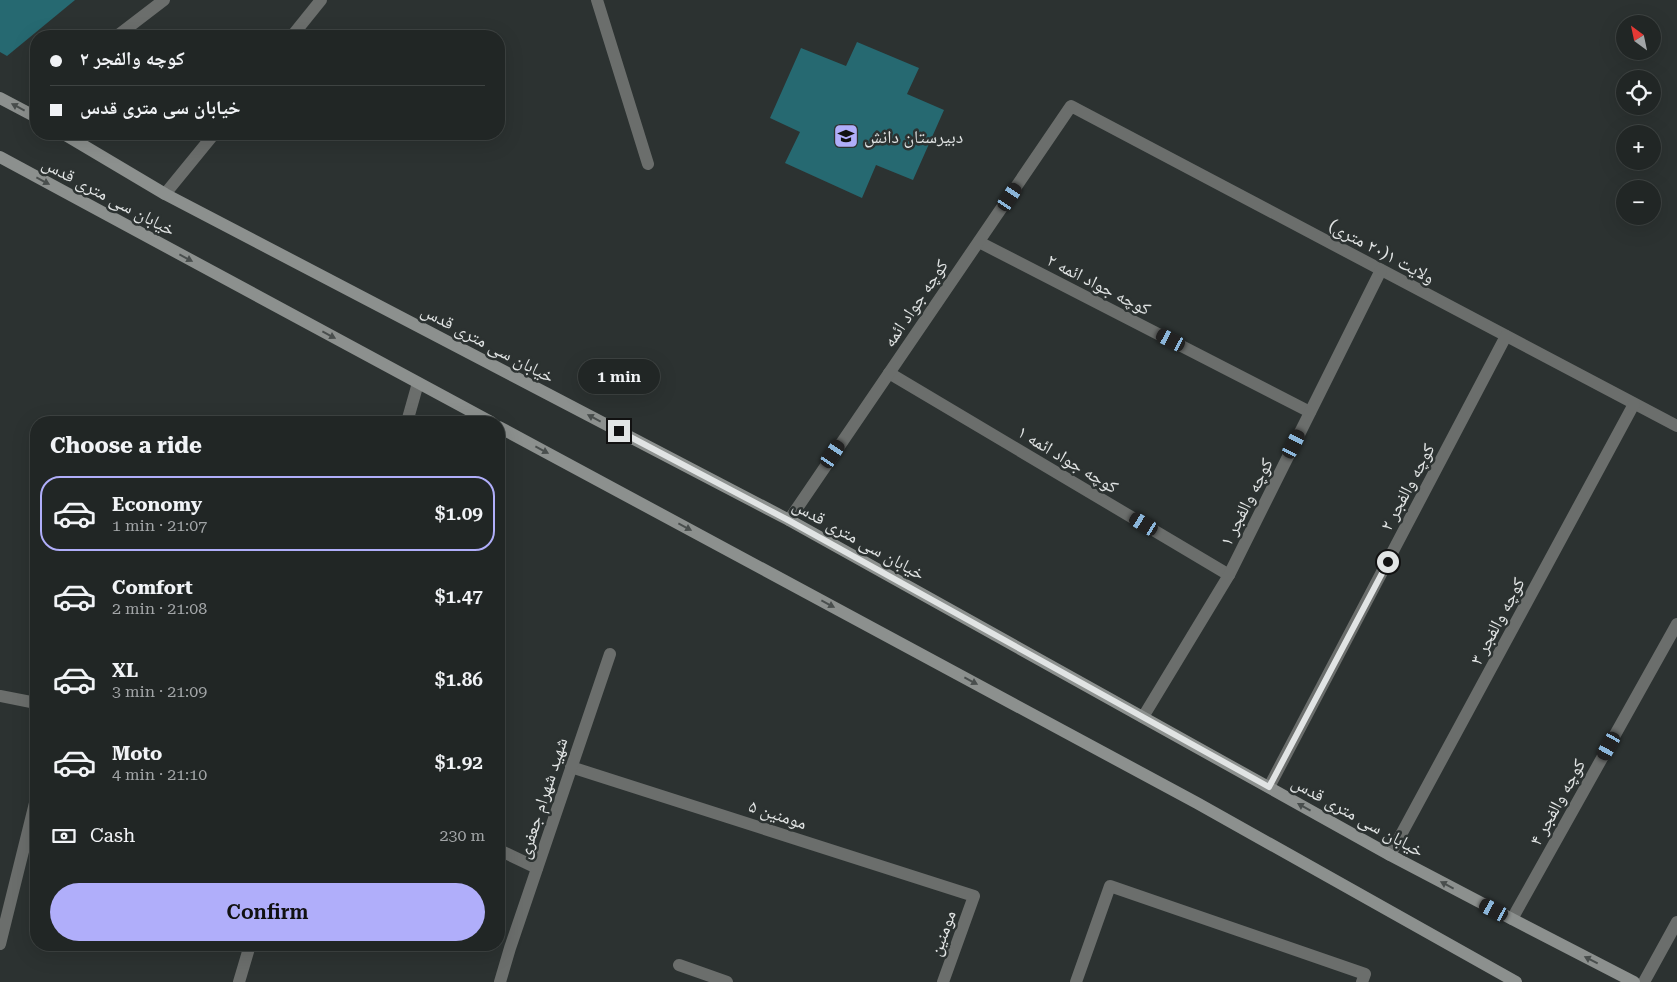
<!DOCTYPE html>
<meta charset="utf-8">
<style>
body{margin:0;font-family:"Roboto Serif","Noto Naskh Arabic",serif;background:#292e2d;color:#f1f3f6;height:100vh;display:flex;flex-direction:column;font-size:19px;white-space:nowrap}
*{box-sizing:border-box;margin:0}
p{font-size:16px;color:#a2a5a7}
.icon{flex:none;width:28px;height:28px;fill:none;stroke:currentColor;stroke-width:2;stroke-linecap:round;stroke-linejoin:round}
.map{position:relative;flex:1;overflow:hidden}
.drawer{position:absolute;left:30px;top:416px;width:475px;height:535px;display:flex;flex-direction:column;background:#212625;border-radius:20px;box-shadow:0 5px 20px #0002,0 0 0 1px #3e4342}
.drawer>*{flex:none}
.guide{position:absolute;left:30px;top:30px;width:475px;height:110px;border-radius:20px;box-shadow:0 5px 20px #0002,0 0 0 1px #3e4342;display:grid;align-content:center;height:110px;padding:0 20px;background:#212625}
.needle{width:32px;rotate:327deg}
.fabs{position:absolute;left:1616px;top:15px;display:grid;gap:10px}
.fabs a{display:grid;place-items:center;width:45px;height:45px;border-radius:50%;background:#212625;box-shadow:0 5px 20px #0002,0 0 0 1px #3e4342;font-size:25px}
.end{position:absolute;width:22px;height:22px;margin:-11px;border:6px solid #e1e4e4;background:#111;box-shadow:0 0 0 2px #111}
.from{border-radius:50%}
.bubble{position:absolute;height:35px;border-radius:18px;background:#212625;box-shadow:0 5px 20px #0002,0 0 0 1px #3e4342;font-size:16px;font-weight:600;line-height:35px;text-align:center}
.car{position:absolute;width:15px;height:30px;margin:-15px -8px;border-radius:6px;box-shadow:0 0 4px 1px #0007;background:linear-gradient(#222 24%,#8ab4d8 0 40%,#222 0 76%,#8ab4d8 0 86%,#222 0)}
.guide b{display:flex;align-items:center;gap:18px;height:48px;font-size:19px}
.guide b+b{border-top:1px solid #3e4342}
.guide i{width:12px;height:12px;background:#f1f3f6}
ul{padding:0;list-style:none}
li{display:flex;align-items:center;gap:15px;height:75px;margin:0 10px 8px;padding:0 10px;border:2px solid transparent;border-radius:20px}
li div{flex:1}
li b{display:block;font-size:19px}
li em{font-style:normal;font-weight:600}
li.on{border-color:#b0aefa}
li>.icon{width:45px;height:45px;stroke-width:1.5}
h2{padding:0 20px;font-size:22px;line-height:60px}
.pay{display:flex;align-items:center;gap:12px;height:55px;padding:0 20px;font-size:19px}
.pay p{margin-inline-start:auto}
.cta{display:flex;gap:10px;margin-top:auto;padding:10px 20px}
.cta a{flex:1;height:58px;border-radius:30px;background:#b0aefa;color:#111;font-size:20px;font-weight:600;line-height:58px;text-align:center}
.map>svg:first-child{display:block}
.building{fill:#266971}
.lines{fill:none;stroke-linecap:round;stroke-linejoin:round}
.minor{stroke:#6b6e6c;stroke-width:12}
.secondary{stroke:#8c908e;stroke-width:12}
.oneway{fill:#494e4d}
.route{stroke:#e1e4e4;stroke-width:6}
.labels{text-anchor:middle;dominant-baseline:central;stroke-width:5;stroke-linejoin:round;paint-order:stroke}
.poi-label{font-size:18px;fill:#e1e4e4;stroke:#2c3231;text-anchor:start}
.street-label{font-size:18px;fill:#e1e4e4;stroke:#2c3231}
</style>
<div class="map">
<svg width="1677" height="982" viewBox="0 0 1677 982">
<rect width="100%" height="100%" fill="#2c3231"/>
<g class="building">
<path d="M 0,0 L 75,0 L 7,56 L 0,52 Z"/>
<path d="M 857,42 L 919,68 L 907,94 L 944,110 L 913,180 L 876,165 L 862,198 L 785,163 L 800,132 L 770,118 L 801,48 L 846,66 Z"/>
</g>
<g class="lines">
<g class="minor">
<path d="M 597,0 L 648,164"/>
<path d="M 117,36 L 164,0"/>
<path d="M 292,36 L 321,0"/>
<path d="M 165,194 L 214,134"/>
<path d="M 979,242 L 1310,412"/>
<path d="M 889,373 L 1229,575"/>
<path d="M 407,422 L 418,383"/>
<path d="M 789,520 L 1071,106 L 1677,426"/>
<path d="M 0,696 L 36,703"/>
<path d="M 1143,717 L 1229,575 L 1381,270"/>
<path d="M 571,767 L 974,896 L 943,982"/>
<path d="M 1269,787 L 1506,336"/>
<path d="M 499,850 L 537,868"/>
<path d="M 1390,855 L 1634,404"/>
<path d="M 1512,919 L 1677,624"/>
<path d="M 0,944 L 36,799"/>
<path d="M 679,965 L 727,982"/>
<path d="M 239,982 L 250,945"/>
<path d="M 500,982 L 510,948 L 610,654"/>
<path d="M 1076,982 L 1110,886 L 1365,974 L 1362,982"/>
<path d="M 1644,982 L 1677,922"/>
</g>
<g class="secondary">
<path d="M 0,98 L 36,117"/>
<path d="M 64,134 L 165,194 L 789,520 L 1390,855 L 1512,919 L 1634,982"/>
<path d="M 0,157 L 491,422"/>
<path d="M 499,427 L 1197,803 L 1516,982"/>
</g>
</g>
<defs><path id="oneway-solid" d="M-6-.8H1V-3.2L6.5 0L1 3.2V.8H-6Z" transform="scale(1.25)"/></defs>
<g class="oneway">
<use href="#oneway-solid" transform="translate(18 107) rotate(-152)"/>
<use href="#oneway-solid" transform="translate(43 181) rotate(28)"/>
<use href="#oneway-solid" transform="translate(186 258) rotate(28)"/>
<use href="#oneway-solid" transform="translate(329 335) rotate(28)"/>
<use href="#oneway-solid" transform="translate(594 418) rotate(-152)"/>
<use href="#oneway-solid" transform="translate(542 450) rotate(28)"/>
<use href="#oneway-solid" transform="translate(685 527) rotate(28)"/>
<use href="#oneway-solid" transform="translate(828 604) rotate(28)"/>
<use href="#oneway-solid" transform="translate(971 681) rotate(28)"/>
<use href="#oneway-solid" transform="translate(1304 807) rotate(-151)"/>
<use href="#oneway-solid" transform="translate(1447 885) rotate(-152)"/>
<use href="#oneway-solid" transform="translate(1591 960) rotate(-153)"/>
</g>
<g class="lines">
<path class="route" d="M 619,431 L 788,520 L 1269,787 L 1388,562"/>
</g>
<defs>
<symbol id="school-square" viewBox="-11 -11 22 22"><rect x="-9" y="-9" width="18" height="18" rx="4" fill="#b0aefa" stroke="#2c3231"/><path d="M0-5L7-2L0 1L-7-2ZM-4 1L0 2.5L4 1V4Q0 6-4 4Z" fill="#111"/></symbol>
</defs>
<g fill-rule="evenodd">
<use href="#school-square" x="832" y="122" width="28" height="28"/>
</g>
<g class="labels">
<g class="poi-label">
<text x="864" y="136">دبیرستان دانش</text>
</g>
<g class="street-label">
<text transform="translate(109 196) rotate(28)">خیابان سی متری قدس</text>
<text transform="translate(1382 251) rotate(28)">ولایت ۱(۲۰ متری)</text>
<text transform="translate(1099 284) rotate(27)">کوچه جواد ائمه ۲</text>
<text transform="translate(915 303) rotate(-56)">کوچه جواد ائمه</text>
<text transform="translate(488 343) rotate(28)">خیابان سی متری قدس</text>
<text transform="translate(1068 459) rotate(31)">کوچه جواد ائمه ۱</text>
<text transform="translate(1407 487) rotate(-62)">کوچه والفجر ۲</text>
<text transform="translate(1246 502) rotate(-63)">کوچه والفجر ۱</text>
<text transform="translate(859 539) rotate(29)">خیابان سی متری قدس</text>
<text transform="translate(1497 621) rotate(-62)">کوچه والفجر ۳</text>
<text transform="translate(542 798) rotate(-72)">شهید شهرام جعفری</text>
<text transform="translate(1557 802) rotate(-61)">کوچه والفجر ۴</text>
<text transform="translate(778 814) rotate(18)">۵ مومنین</text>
<text transform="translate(1358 816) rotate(29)">خیابان سی متری قدس</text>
<text transform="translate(942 933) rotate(-70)">مومنین</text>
</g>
</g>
</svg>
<div class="fabs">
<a><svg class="needle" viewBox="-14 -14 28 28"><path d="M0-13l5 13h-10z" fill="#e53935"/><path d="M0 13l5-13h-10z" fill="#a2a5a7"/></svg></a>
<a><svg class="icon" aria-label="locate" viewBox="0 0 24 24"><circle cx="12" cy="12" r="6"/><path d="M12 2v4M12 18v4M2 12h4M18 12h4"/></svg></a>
<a>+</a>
<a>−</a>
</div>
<i class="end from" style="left:1388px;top:562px"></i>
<i class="end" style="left:619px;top:431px"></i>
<div class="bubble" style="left:578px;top:359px;width:82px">1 min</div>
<i class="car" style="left:1010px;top:197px;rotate:34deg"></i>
<i class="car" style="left:1171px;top:340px;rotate:297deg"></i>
<i class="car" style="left:1294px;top:444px;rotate:27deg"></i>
<i class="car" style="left:833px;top:454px;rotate:34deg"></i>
<i class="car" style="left:1144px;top:524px;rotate:301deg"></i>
<i class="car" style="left:1609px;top:746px;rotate:209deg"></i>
<i class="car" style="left:1494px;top:910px;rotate:298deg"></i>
<div class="guide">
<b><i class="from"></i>کوچه والفجر ۲</b>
<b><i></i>خیابان سی متری قدس</b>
</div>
<section class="drawer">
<h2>Choose a ride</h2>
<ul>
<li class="on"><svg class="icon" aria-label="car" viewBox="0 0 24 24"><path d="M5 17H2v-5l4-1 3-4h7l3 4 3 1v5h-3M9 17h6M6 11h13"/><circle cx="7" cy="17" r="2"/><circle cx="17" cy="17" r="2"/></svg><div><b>Economy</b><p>1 min · 21:07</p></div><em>$1.09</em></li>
<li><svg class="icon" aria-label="car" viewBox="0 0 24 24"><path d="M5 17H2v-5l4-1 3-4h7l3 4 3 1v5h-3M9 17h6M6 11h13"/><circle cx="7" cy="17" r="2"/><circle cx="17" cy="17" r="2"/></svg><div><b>Comfort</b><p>2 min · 21:08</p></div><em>$1.47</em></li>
<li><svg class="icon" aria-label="car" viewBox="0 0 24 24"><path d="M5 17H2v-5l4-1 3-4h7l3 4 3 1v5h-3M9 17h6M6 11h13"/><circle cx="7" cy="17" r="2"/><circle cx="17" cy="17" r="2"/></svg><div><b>XL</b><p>3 min · 21:09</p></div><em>$1.86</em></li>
<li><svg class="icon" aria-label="car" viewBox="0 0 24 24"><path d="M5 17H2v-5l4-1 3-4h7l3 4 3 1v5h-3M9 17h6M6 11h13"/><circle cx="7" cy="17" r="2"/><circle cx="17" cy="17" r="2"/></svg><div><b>Moto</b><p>4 min · 21:10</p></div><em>$1.92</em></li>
</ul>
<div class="pay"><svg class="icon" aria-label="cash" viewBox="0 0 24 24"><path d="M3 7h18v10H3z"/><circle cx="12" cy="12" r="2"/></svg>Cash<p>230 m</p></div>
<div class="cta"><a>Confirm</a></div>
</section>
</div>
